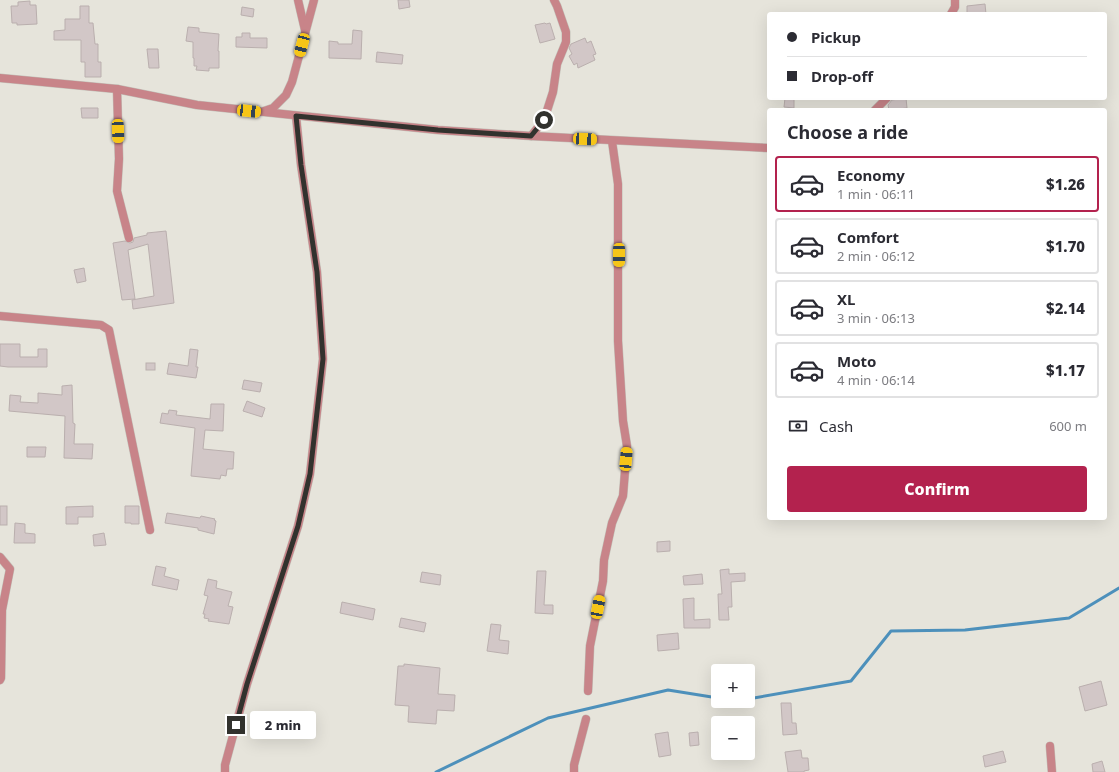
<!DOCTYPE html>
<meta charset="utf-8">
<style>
body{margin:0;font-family:"Noto Sans",sans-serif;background:#f7f7f7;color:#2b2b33;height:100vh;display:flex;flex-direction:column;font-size:15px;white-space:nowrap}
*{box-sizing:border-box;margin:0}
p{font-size:13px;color:#7c7c81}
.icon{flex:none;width:22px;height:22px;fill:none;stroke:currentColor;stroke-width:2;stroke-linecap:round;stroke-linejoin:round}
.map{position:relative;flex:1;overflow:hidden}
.drawer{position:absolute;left:767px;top:108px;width:340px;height:412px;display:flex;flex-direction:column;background:#fff;border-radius:4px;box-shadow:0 4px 16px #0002}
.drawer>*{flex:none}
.top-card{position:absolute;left:767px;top:12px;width:340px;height:88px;border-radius:4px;box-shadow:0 4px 16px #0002;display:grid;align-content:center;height:88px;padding:0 20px;background:#fff}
.buttons{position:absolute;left:711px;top:664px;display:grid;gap:8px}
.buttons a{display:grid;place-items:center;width:44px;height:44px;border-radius:4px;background:#fff;box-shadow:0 4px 16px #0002;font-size:20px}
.end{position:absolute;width:18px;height:18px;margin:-9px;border:5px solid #32322e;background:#fff;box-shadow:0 0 0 2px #fff}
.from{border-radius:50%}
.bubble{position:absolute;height:28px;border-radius:4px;background:#fff;box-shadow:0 4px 16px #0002;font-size:13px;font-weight:800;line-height:28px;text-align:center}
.car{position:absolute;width:12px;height:24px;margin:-12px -6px;border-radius:5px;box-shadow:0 0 3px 1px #0007;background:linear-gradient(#f5c518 24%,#345 0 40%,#f5c518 0 76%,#345 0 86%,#f5c518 0)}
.top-card b{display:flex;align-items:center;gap:14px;height:38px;font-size:15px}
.top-card b+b{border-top:1px solid #e1e1e2}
.top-card i{width:10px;height:10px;background:#2b2b33}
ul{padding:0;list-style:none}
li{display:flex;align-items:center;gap:12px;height:56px;margin:0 8px 6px;padding:0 12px;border:2px solid #e1e1e2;border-radius:4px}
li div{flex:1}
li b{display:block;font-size:15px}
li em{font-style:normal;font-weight:800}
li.active{border-color:#b3224e}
li>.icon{width:36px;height:36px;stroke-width:1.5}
h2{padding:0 20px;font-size:18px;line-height:48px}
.pay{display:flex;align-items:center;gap:10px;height:44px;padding:0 20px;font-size:15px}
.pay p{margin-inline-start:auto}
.cta{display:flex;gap:8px;margin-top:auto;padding:8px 20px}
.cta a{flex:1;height:46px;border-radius:4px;background:#b3224e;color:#fff;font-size:16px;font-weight:800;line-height:46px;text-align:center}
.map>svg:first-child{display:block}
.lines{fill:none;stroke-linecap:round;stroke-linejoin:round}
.stream{stroke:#4d90bb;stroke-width:3}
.building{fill:#d2c7c7;stroke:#baafae}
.minor-casing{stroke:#c2c0b8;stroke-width:9}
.minor{stroke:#c88489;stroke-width:8}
.route{stroke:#32322e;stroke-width:5}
</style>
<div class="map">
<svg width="1119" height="772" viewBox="0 0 1119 772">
<rect width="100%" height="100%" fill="#e6e4db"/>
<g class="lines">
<g class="stream">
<path d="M 748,699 L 851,681 L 891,631 L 965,630 L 1069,618 L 1119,588"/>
<path d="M 436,772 L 548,718 L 668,690 L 718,698"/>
</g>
</g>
<g class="building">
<path d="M 398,0 L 409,0 L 410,7 L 399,9 Z"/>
<path d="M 30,1 L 30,5 L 36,5 L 37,24 L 17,25 L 17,23 L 12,23 L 11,6 L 18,6 L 18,2 Z"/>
<path d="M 985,4 L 986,14 L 967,14 L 967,6 Z"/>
<path d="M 80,6 L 89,6 L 89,23 L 93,23 L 95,44 L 98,44 L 98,62 L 101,62 L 101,77 L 85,77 L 85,62 L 81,62 L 81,40 L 54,40 L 54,31 L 65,30 L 65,19 L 80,19 Z"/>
<path d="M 242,7 L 254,9 L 253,17 L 241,15 Z"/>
<path d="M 545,23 L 546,24 L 550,23 L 555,39 L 540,43 L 535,25 Z"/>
<path d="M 188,27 L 199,28 L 199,32 L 219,34 L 218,51 L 219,51 L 219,68 L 209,68 L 209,71 L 196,70 L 197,66 L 194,66 L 194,58 L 193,58 L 193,42 L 186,41 Z"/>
<path d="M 353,30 L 362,31 L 361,59 L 329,58 L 329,41 L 338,42 L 338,44 L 352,44 Z"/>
<path d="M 242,33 L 250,33 L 250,38 L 267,38 L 267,48 L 236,47 L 236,37 L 242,37 Z"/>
<path d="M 585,38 L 587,43 L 591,41 L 596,54 L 593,55 L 595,60 L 578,68 L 577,63 L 574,65 L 569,56 L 572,54 L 569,48 L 571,44 Z"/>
<path d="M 147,49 L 158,49 L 159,68 L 149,68 Z"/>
<path d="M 377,52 L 403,55 L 402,64 L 376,62 Z"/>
<path d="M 785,98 L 794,98 L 794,108 L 784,107 Z"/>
<path d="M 906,98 L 907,108 L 889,110 L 888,105 L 892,100 Z"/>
<path d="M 81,108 L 98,108 L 98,118 L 82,118 Z"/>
<path d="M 166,231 L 174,303 L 133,309 L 132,300 L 154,296 L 148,244 L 128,250 L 135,299 L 122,300 L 113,243 L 125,241 L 130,243 L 133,242 L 134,238 L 147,235 L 147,233 Z"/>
<path d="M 84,268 L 86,281 L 77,283 L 74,270 Z"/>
<path d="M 0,344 L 20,344 L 20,357 L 38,357 L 38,349 L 47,349 L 47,367 L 8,367 L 0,366 Z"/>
<path d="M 190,349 L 198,350 L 196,367 L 198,367 L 196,378 L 167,374 L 169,363 L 188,366 Z"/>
<rect x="146" y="363" width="9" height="7"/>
<path d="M 244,380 L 262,383 L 260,392 L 242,389 Z"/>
<path d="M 72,385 L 73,423 L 75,424 L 74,444 L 93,444 L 92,459 L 64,458 L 65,416 L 9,411 L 10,395 L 21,396 L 20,402 L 38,403 L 38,393 L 62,395 L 62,386 Z"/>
<path d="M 247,401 L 265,408 L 262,417 L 243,411 Z"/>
<path d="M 211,404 L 224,404 L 223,431 L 205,430 L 203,449 L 234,452 L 233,469 L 227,469 L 226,476 L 221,475 L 220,479 L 191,476 L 195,428 L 160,423 L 162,413 L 168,414 L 169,410 L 177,411 L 176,415 L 210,419 Z"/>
<path d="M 27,447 L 46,447 L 45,457 L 27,457 Z"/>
<rect x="0" y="506" width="7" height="19"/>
<path d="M 93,506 L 93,517 L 78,517 L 78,524 L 66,524 L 66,507 Z"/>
<path d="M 125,506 L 139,506 L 139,524 L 131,524 L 131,523 L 125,523 Z"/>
<path d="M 167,513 L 200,518 L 201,516 L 215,519 L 214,520 L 216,521 L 214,534 L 198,530 L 198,528 L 165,523 Z"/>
<path d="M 15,523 L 25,524 L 25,533 L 35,534 L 35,543 L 14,543 Z"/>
<path d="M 104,533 L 106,545 L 94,546 L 93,535 Z"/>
<path d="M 670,541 L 670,551 L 657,552 L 657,542 Z"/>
<path d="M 156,566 L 166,568 L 164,576 L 179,580 L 177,590 L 152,585 Z"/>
<path d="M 729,569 L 729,574 L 745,573 L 745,581 L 731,582 L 732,607 L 728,607 L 729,620 L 719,620 L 718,594 L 722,594 L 720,570 Z"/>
<path d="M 537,571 L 546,571 L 544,605 L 553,605 L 553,614 L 535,613 Z"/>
<path d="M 422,572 L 441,575 L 440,585 L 420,582 Z"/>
<path d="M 702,574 L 703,584 L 684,585 L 683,576 Z"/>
<path d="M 208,579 L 217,581 L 216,588 L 232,592 L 228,606 L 233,607 L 229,624 L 208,621 L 209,619 L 204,618 L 205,614 L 203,614 L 208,596 L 204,595 Z"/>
<path d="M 694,598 L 694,620 L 710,619 L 710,628 L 684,628 L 683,599 Z"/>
<path d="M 342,602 L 375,609 L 373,620 L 340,613 Z"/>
<path d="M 401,618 L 426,623 L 424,632 L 399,627 Z"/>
<path d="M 491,624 L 501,625 L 499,640 L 509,641 L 508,654 L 487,651 Z"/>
<path d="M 678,633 L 679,649 L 658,651 L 657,635 Z"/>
<path d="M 404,664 L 440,668 L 438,694 L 455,695 L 454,711 L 437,710 L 436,724 L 408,722 L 409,706 L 395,705 L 398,666 L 404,666 Z"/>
<path d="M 1101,681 L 1107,705 L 1085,711 L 1079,687 Z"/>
<path d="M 781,703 L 791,703 L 792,723 L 796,723 L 797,734 L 783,735 Z"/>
<path d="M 668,732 L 671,755 L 659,757 L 655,734 Z"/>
<path d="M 698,732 L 699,745 L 690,746 L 689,733 Z"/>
<path d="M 801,750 L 802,758 L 808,758 L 809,770 L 804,771 L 804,772 L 788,772 L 785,752 Z"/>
<path d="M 1003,751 L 1006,762 L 985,767 L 983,756 Z"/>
<path d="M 1102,761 L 1105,772 L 1093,772 L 1092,764 Z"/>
</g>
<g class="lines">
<defs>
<g id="minor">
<path d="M 298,0 L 305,30"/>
<path d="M 951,14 L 955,7 L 955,0"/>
<path d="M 0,78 L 117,89 L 197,105 L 438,130 L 531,136 L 769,148"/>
<path d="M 117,89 L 119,159 L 117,191 L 129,238"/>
<path d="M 875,110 L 887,98"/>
<path d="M 264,111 L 273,108 L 286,95 L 292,82 L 314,0"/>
<path d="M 531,136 L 544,120 L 553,92 L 557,64 L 566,42 L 566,32 L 557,6 L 554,0"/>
<path d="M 0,316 L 101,325 L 109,330 L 150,530"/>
<path d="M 0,557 L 10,569 L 2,610 L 1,678 L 0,680"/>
<path d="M 588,691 L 590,646 L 603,581 L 604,560 L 612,523 L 623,496 L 627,446 L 623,421 L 618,341 L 618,184 L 612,141"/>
<path d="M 1050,746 L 1052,772"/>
<path d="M 225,772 L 225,765 L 247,684 L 298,526 L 310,474 L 323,359 L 317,272 L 301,165 L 296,116"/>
<path d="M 574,772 L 574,765 L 586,719"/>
</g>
</defs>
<use href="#minor" class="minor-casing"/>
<use href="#minor" class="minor"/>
</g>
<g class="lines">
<path class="route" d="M 236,725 L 247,684 L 298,526 L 310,474 L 323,359 L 317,272 L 301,165 L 296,116 L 438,130 L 531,136 L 544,120"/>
</g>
</svg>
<div class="buttons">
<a>+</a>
<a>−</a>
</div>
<i class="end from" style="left:544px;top:120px"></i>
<i class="end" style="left:236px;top:725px"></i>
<div class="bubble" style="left:250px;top:711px;width:66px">2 min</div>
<i class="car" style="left:302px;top:45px;rotate:195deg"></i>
<i class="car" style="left:249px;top:111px;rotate:96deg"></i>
<i class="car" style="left:118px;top:131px;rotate:178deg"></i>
<i class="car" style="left:585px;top:139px;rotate:93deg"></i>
<i class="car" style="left:619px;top:255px;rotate:180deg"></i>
<i class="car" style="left:626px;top:459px;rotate:5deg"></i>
<i class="car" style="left:598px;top:607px;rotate:11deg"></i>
<div class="top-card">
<b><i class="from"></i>Pickup</b>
<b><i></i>Drop-off</b>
</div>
<section class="drawer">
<h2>Choose a ride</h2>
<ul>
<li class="active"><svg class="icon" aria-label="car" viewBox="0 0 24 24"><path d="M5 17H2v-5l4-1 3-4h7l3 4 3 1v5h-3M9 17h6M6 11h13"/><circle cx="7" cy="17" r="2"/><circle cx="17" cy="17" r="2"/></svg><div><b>Economy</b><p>1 min · 06:11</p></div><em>$1.26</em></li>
<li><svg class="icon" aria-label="car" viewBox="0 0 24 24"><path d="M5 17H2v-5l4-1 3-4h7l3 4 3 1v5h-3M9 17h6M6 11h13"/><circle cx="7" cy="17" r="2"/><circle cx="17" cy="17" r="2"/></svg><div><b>Comfort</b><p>2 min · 06:12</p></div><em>$1.70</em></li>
<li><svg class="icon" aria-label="car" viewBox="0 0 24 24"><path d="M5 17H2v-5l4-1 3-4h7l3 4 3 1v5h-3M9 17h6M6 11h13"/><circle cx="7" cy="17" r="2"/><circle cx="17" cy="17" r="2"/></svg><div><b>XL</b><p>3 min · 06:13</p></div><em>$2.14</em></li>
<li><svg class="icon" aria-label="car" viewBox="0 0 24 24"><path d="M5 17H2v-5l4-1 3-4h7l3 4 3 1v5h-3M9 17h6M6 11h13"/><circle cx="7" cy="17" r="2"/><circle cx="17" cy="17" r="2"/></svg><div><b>Moto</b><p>4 min · 06:14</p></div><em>$1.17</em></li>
</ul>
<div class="pay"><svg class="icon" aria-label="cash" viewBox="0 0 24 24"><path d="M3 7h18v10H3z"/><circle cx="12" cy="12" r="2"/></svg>Cash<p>600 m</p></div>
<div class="cta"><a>Confirm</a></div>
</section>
</div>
